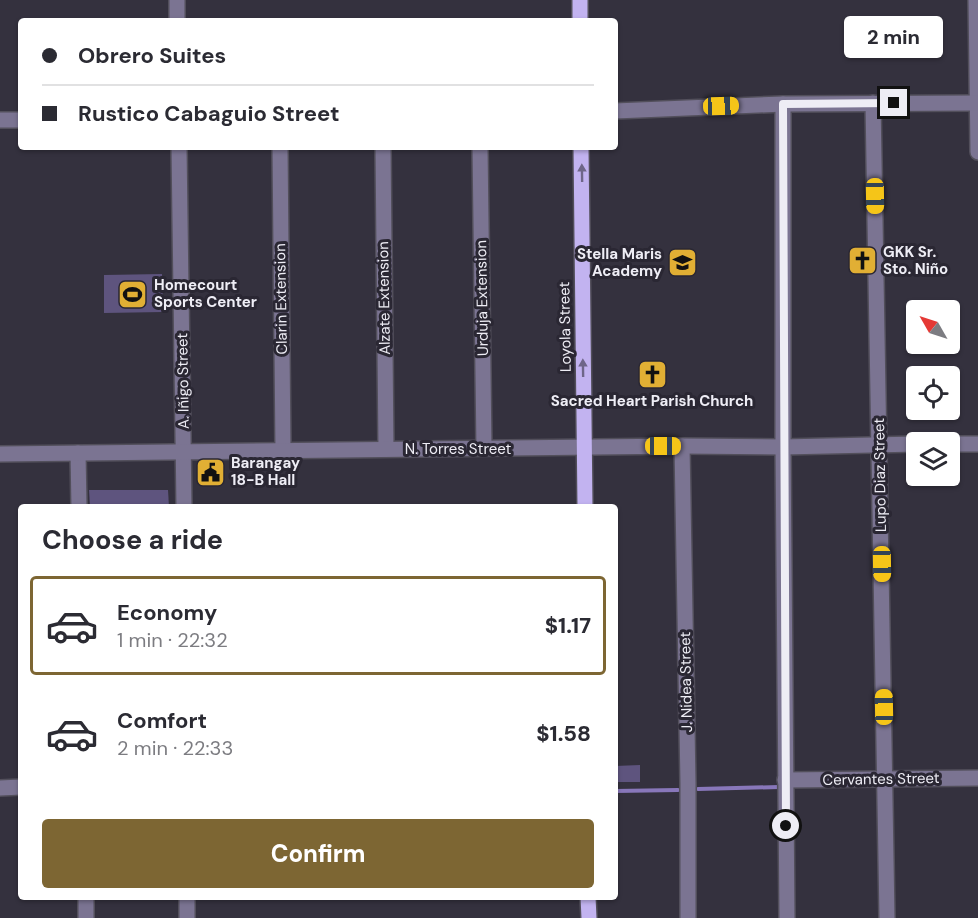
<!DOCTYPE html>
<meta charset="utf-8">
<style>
body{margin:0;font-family:"DM Sans",sans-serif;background:#f2f2f3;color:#2b2b33;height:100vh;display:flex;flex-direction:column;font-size:22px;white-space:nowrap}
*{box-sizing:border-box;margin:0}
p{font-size:20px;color:#7c7c81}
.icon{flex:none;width:33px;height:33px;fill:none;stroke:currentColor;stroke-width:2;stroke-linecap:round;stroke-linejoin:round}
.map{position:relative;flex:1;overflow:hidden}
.panel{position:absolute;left:18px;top:504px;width:600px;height:396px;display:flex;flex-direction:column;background:#fff;border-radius:6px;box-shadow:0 2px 4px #0004}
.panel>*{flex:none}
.top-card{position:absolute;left:18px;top:18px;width:600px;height:132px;border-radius:6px;box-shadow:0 2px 4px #0004;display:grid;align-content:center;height:132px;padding:0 24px;background:#fff}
.needle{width:39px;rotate:309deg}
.tools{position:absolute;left:906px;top:300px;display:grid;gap:12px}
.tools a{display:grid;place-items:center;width:54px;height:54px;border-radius:6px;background:#fff;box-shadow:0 2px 4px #0004;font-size:30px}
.end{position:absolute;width:27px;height:27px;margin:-14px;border:8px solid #eeedf5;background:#111;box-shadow:0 0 0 3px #111}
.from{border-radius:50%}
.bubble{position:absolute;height:42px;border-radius:6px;background:#fff;box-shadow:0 2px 4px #0004;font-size:20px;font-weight:800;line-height:42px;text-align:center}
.car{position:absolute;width:18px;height:36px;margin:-18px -9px;border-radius:8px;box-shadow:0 0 4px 2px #0007;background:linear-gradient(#f5c518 24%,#345 0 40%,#f5c518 0 76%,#345 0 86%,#f5c518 0)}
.top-card b{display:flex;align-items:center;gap:21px;height:57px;font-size:22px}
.top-card b+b{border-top:2px solid #e1e1e2}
.top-card i{width:15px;height:15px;background:#2b2b33}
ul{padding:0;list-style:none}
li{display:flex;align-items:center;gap:18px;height:99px;margin:0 12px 9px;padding:0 12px;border:3px solid transparent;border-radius:6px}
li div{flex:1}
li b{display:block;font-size:22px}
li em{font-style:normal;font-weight:800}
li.on{border-color:#7d6633}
li>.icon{width:54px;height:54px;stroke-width:1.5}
h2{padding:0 24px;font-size:27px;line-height:72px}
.primary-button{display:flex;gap:12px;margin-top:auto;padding:12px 24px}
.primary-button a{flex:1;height:69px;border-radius:6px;background:#7d6633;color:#fff;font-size:24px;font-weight:800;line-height:69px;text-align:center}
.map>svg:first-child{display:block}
.green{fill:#5e547e}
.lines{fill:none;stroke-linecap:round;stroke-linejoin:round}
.stream{stroke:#8877ba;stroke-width:4}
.minor-casing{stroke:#524f5b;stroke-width:18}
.major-casing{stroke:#524f5b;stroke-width:18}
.minor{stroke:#7b7492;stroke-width:15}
.major{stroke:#c2b3f0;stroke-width:15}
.oneway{fill:#6e6688}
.route{stroke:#eeedf5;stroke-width:8}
.labels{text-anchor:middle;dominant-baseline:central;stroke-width:6;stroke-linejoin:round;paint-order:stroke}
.poi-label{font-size:15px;font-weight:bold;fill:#eeedf5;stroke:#2a2733;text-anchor:start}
.street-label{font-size:15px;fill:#eeedf5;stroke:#2a2733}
</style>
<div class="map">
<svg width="978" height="918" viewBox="0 0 978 918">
<rect width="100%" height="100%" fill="#34313e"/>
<g class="green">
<path d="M 162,274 L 163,312 L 104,313 L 104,275 Z"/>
<path d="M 89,490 L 168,490 L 169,507 L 90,507 Z"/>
<path d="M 640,765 L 640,782 L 615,782 L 615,766 Z"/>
</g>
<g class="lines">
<g class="stream">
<path d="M 698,789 L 779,787"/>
<path d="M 615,791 L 678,790"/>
</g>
<defs>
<g id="minor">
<path d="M 177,0 L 177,21"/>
<path d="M 976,0 L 978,152"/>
<path d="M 873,103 L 887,918"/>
<path d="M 783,104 L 783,447 L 787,918"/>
<path d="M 615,111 L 783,104 L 978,103"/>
<path d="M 0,120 L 21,120"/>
<path d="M 179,147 L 184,507"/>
<path d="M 280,147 L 283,450"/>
<path d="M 383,147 L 386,449"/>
<path d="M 480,147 L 484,448"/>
<path d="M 950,444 L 978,444"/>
<path d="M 682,446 L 688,783 L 688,918"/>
<path d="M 78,453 L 79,507"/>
<path d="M 0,454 L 682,446 L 783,447 L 916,444"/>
<path d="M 785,780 L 978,778"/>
<path d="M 0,788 L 21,787"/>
<path d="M 86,897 L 86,918"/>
<path d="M 187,918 L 187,897"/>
</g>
<g id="major">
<path d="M 580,0 L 580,21"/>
<path d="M 581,147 L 585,507"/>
<path d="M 588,897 L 589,918"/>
</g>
</defs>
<use href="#minor" class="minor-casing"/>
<use href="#major" class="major-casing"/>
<use href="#minor" class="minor"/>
<use href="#major" class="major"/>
</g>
<defs><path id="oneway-solid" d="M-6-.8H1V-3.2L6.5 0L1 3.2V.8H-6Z" transform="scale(1.5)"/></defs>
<g class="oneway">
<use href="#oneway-solid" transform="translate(582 173) rotate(-91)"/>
<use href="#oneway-solid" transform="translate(583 368) rotate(-91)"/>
</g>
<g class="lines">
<path class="route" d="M 786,826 L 783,104 L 894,103"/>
</g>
<defs>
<symbol id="church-square" viewBox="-11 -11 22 22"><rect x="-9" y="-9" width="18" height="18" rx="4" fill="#e1af34" stroke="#2a2733"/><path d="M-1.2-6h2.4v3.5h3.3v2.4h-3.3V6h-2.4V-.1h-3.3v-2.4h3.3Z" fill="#111"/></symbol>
<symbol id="school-square" viewBox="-11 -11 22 22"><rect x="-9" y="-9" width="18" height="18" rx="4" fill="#e1af34" stroke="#2a2733"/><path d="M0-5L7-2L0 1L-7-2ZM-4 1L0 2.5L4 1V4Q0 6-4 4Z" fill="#111"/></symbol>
<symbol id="stadium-square" viewBox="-11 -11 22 22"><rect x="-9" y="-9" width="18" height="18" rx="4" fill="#e1af34" stroke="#2a2733"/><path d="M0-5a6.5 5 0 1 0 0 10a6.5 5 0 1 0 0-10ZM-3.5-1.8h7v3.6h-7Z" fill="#111"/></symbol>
<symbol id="civic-square" viewBox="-11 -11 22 22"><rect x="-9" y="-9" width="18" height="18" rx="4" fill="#e1af34" stroke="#2a2733"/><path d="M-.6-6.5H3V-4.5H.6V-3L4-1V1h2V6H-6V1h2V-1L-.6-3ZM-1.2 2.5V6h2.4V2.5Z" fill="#111"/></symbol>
</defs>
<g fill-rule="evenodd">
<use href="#church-square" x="846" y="244" width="33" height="33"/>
<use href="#school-square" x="666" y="246" width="33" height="33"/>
<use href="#stadium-square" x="116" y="278" width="33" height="33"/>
<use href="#church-square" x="636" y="358" width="33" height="33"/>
<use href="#civic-square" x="194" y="456" width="33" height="33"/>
</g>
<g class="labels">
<g class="poi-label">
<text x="883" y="252">GKK Sr.<tspan x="883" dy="17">Sto. Niño</tspan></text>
<text x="662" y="254" text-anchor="end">Stella Maris<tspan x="662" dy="17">Academy</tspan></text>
<text x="154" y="285">Homecourt<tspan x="154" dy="17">Sports Center</tspan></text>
<text x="652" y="401" text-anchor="middle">Sacred Heart Parish Church</text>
<text x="231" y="463">Barangay<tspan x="231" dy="17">18-B Hall</tspan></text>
</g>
<g class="street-label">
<text transform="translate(384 298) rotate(-91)">Alzate Extension</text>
<text transform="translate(482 298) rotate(-91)">Urduja Extension</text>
<text transform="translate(281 299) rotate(-91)">Clarin Extension</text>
<text transform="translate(565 327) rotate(-91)">Loyola Street</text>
<text transform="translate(183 381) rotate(-91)">A. Iñigo Street</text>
<text x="458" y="449">N. Torres Street</text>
<text transform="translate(880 475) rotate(-91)">Lupo Diaz Street</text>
<text transform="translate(686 682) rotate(-91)">J. Nidea Street</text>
<text transform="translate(881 779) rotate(-1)">Cervantes Street</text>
</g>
</g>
</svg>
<div class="tools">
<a><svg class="needle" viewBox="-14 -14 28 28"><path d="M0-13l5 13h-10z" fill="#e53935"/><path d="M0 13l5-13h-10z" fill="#7c7c81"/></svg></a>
<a><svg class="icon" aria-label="locate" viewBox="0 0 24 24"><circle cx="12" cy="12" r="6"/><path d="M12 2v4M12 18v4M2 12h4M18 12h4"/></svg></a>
<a><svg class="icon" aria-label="layers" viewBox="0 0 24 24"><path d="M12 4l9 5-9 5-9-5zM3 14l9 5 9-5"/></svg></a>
</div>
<i class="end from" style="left:786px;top:826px"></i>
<i class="end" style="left:894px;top:103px"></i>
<div class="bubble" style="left:844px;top:16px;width:99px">2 min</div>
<i class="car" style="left:721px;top:106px;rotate:88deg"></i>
<i class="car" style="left:875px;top:196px;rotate:179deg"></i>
<i class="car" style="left:663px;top:446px;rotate:90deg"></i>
<i class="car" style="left:882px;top:564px;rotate:179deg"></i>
<i class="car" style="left:884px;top:707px;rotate:359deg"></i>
<div class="top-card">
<b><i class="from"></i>Obrero Suites</b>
<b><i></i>Rustico Cabaguio Street</b>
</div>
<section class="panel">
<h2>Choose a ride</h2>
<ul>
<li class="on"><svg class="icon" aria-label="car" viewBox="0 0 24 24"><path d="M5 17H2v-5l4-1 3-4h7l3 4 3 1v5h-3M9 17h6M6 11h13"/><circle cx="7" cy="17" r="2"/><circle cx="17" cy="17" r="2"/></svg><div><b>Economy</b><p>1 min · 22:32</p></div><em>$1.17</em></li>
<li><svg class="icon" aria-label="car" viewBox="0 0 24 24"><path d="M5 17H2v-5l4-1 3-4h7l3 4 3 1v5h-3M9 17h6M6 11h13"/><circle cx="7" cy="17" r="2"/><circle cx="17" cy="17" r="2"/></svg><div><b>Comfort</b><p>2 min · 22:33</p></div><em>$1.58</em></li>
</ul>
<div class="primary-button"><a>Confirm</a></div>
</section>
</div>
